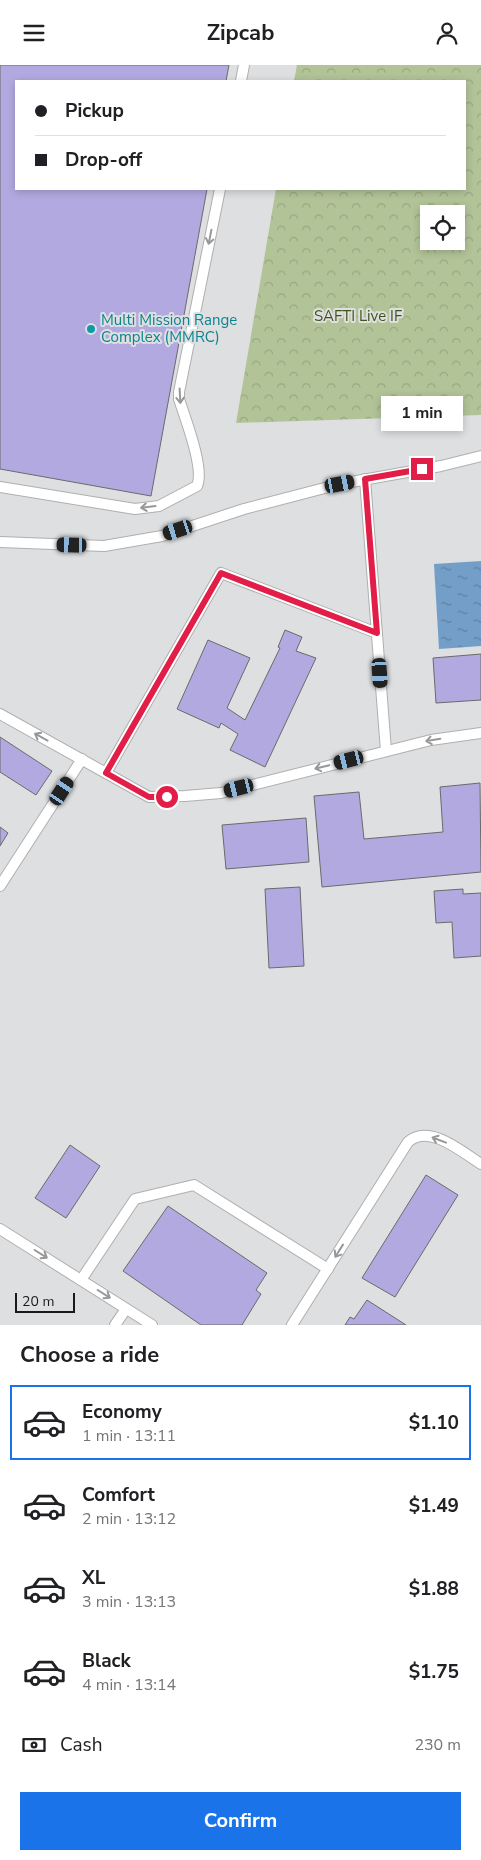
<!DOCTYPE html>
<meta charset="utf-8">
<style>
body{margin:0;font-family:"Nunito Sans",sans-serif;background:#f2f2f2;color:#202124;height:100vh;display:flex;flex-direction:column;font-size:19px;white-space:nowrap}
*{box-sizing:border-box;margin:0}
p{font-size:16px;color:#757577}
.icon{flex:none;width:28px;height:28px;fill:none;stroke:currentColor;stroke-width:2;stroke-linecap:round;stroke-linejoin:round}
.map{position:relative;height:1260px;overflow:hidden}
.panel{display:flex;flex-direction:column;background:#fff;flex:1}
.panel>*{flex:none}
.banner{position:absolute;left:15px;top:15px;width:451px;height:110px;border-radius:0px;box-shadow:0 2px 8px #0003;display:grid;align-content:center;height:110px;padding:0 20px;background:#fff}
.controls{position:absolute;left:420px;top:140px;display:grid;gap:10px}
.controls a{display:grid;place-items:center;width:45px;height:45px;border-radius:0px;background:#fff;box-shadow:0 2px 8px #0003;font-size:25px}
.scale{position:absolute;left:15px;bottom:12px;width:60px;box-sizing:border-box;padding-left:5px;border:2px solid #1a1a1b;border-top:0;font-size:14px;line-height:18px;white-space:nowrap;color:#1a1a1b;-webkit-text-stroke:4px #dedfe0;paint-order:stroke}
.end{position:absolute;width:22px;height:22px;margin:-11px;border:6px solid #e11d48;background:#fff;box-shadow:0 0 0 2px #fff}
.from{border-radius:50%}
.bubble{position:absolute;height:35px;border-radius:0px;background:#fff;box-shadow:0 2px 8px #0003;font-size:16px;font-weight:700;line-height:35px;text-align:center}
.car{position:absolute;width:15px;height:30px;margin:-15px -8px;border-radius:6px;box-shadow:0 0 4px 1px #0007;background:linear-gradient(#222 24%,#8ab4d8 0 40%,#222 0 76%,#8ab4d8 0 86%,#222 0)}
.banner b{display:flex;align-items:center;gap:18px;height:48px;font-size:19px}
.banner b+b{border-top:1px solid #e0e0e0}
.banner i{width:12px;height:12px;background:#202124}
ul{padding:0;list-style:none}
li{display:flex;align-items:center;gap:15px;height:75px;margin:0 10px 8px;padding:0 10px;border:2px solid transparent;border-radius:0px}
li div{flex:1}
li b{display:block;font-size:19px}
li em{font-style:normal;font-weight:700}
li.current{border-color:#1a73e8}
li>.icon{width:45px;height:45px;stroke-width:1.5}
h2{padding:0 20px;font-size:22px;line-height:60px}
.pay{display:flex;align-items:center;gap:12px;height:55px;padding:0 20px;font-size:19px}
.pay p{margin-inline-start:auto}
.primary-button{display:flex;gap:10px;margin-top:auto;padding:10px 20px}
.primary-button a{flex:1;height:58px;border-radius:0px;background:#1a73e8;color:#fff;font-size:20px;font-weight:700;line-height:58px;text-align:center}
header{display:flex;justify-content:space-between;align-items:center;height:65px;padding:0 20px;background:#fff;font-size:22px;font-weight:700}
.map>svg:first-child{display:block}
.forest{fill:url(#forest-crowns);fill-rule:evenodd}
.water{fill:url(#water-ripples)}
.building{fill:#b2a9e0;stroke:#6a6a6b}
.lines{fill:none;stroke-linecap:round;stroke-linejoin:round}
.service-casing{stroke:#afafb0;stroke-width:12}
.service{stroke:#fff;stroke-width:10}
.oneway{stroke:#989898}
.route{stroke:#e11d48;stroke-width:6}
.culture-dot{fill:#0f9aa8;stroke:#dedfe0;stroke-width:2}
.labels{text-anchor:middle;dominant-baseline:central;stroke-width:4;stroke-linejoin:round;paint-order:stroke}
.park-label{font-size:15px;fill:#3f5217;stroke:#dedfe0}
.culture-label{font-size:15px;fill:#0d838f;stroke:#dedfe0;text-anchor:start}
</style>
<header><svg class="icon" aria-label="menu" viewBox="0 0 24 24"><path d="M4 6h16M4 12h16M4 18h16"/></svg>Zipcab<svg class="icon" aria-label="person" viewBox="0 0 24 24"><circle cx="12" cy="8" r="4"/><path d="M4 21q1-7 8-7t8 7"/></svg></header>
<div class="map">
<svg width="481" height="1260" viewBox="0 0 481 1260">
<defs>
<pattern id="forest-crowns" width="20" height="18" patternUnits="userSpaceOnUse" patternTransform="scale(1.25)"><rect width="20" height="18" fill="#b2c398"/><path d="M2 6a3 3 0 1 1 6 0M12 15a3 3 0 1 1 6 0" fill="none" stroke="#98a782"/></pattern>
<pattern id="water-ripples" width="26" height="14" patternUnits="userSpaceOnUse" patternTransform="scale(1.25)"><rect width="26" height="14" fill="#729ec7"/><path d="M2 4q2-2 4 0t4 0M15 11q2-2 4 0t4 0" fill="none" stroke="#5d80a1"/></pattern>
</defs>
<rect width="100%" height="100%" fill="#dedfe0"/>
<path class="forest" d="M 297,0 L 481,0 L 481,350 L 236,358 L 276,124 L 465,124 L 465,16 L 294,16 ZM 429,149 L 456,149 L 456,176 L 429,176 Z"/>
<path class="water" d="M 481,496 L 481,581 L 439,584 L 434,499 Z"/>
<g class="building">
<path d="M 0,0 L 229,0 L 226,16 L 16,16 L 16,124 L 207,124 L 151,431 L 0,404 Z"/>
<path d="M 285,565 L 302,572 L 296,586 L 316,593 L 265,702 L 230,685 L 238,669 L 221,658 L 219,663 L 177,644 L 208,575 L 250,593 L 227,643 L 245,655 L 280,583 L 278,582 Z"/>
<path d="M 481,589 L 481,635 L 436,638 L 433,593 Z"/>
<path d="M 0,672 L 52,706 L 36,730 L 0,707 Z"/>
<path d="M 480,718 L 481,807 L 322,822 L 314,731 L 359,727 L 364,774 L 443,767 L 440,722 Z"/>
<path d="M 306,753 L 309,797 L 226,804 L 222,760 Z"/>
<path d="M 0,762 L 8,768 L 0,781 Z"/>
<path d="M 300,822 L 304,901 L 269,903 L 265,824 Z"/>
<path d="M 463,824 L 463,829 L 481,828 L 481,891 L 454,893 L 452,857 L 436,858 L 434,826 Z"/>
<path d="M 70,1080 L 100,1101 L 66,1153 L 35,1133 Z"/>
<path d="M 426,1110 L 458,1130 L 395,1232 L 362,1213 Z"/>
<path d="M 168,1141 L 267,1208 L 256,1225 L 261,1229 L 242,1260 L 201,1260 L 123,1206 Z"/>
<path d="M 367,1235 L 406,1260 L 345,1260 L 350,1252 L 354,1254 Z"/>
</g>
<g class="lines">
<defs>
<g id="service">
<path d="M 241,16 L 244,0"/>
<path d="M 365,414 L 386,686"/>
<path d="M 0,422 L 135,444 L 159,441 L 197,421 C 205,404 185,353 179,334 L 179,327 L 220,124"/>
<path d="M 0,477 L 104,481 L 162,471 L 244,444 L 340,419 L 441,401 L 481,391"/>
<path d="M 0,649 L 149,732 L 185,731 L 221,728 L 431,675 L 481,668"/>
<path d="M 106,708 L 221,508 L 377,568"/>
<path d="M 0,821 L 82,694"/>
<path d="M 0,1164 L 152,1260"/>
<path d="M 81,1215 L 135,1134 L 194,1120 L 328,1204"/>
<path d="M 115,1260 L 126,1244"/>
<path d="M 292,1260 L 408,1077 C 429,1058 462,1087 481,1099"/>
</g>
</defs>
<use href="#service" class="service-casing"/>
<use href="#service" class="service"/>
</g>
<defs><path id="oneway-shaft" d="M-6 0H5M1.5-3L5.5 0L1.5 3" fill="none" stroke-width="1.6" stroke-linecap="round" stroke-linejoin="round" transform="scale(1.25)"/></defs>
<g class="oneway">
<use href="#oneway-shaft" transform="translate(210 172) rotate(101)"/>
<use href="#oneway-shaft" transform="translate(180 331) rotate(87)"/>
<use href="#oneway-shaft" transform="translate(148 442) rotate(173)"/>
<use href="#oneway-shaft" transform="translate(41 672) rotate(-151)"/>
<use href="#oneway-shaft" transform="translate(433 675) rotate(170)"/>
<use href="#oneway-shaft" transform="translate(322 702) rotate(166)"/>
<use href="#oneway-shaft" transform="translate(439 1075) rotate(-159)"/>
<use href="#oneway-shaft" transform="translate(339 1186) rotate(122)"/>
<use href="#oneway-shaft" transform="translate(41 1189) rotate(32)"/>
<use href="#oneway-shaft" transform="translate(104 1229) rotate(32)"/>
</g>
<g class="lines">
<path class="route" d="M 167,732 L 149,732 L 106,708 L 221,508 L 377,568 L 365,414 L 422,404"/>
</g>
<circle class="culture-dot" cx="91" cy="264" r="5"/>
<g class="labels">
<g class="park-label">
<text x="358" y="251">SAFTI Live IF</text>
</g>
<g class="culture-label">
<text x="101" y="255">Multi Mission Range<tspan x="101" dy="17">Complex (MMRC)</tspan></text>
</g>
</g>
</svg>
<div class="controls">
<a><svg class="icon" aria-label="locate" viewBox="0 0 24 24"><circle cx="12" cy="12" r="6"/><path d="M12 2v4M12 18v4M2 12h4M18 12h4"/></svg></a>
</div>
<div class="scale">20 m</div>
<i class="end from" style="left:167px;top:732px"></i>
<i class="end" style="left:422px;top:404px"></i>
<div class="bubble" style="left:381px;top:331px;width:82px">1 min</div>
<i class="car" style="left:340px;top:419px;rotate:79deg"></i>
<i class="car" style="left:178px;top:465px;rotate:252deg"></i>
<i class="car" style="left:72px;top:480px;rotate:271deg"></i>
<i class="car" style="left:380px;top:608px;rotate:176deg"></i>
<i class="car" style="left:349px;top:695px;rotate:256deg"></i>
<i class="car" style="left:239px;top:723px;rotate:256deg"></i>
<i class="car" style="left:62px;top:726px;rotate:33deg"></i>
<div class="banner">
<b><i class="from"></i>Pickup</b>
<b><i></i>Drop-off</b>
</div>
</div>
<section class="panel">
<h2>Choose a ride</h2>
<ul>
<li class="current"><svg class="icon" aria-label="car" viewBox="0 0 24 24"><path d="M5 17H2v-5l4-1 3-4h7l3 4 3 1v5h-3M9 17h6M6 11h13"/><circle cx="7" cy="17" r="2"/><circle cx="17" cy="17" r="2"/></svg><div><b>Economy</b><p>1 min · 13:11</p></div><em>$1.10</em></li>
<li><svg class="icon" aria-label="car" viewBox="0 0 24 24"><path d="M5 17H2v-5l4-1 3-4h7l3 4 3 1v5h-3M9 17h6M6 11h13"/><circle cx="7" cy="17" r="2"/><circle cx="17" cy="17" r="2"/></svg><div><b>Comfort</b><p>2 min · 13:12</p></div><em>$1.49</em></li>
<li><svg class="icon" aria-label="car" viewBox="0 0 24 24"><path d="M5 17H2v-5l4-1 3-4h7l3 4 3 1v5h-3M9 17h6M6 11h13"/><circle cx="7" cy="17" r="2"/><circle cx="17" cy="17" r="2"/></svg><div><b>XL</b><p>3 min · 13:13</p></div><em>$1.88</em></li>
<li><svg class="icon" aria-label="car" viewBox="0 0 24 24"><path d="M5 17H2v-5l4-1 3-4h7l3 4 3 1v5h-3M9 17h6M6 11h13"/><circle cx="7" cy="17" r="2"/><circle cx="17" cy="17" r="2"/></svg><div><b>Black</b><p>4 min · 13:14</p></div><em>$1.75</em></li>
</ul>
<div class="pay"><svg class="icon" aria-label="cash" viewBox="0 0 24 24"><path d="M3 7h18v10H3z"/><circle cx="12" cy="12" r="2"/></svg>Cash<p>230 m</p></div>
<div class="primary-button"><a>Confirm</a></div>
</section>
